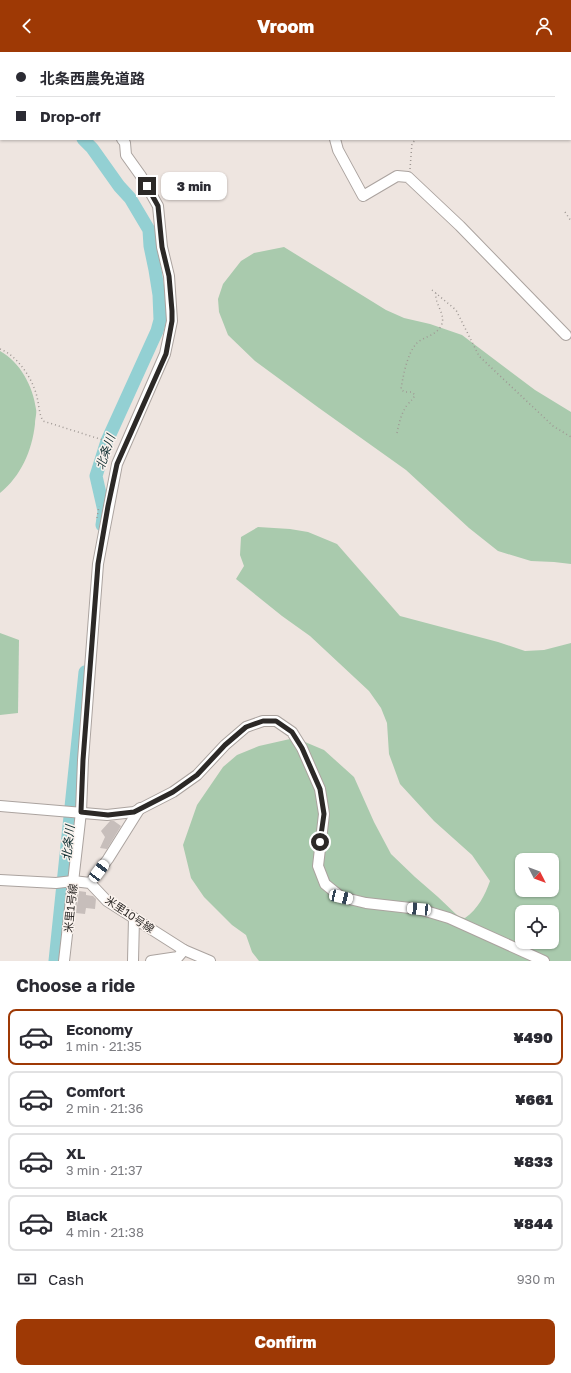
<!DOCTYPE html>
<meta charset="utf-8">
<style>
body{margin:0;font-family:"Golos Text","Noto Sans JP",sans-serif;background:#f2f2f3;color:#2b2b33;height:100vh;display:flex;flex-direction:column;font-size:15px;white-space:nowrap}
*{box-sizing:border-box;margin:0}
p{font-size:13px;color:#7c7c81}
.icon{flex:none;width:22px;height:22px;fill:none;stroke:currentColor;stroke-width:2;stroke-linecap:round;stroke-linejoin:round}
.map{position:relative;height:909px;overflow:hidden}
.details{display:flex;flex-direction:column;background:#fff;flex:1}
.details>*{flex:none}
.guide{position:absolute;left:0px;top:0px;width:571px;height:88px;box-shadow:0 1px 3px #0004;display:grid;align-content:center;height:88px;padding:0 16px;background:#fff}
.needle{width:26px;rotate:132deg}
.fabs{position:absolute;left:515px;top:801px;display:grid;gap:8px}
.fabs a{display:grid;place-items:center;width:44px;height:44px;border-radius:8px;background:#fff;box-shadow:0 1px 3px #0004;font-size:20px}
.end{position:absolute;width:18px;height:18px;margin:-9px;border:5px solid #2c2927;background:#fff;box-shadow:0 0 0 2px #fff}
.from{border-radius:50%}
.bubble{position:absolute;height:28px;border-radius:8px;background:#fff;box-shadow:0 1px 3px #0004;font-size:13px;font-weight:800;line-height:28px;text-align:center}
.car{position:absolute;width:12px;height:24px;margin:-12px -6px;border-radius:5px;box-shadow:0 0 3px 1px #0007;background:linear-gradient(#fff 24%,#345 0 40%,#fff 0 76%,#345 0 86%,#fff 0)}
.guide b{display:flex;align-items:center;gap:14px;height:38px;font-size:15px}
.guide b+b{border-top:1px solid #e1e1e2}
.guide i{width:10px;height:10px;background:#2b2b33}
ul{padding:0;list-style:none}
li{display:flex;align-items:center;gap:12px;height:56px;margin:0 8px 6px;padding:0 8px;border:2px solid #e1e1e2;border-radius:8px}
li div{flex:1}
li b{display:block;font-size:15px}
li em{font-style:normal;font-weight:800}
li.current{border-color:#9e3905}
li>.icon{width:36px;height:36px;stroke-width:1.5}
h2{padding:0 16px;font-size:18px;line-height:48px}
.pay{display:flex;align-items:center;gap:10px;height:44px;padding:0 16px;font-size:15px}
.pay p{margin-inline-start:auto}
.primary-button{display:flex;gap:8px;margin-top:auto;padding:8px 16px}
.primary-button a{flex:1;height:46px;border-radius:8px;background:#9e3905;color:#fff;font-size:16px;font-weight:800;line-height:46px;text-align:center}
header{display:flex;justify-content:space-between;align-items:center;height:52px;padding:0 16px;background:#9e3905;color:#fff;font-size:18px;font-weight:800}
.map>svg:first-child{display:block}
.green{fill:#a9caad;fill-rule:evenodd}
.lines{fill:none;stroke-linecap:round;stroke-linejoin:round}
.river{stroke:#93d0d3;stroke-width:13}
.building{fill:#c7bebb}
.minor-casing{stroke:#aba39f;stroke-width:12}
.path{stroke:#9f9894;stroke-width:1.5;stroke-dasharray:1 3;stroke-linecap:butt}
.minor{stroke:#fff;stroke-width:10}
.route{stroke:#2c2927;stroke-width:5}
.labels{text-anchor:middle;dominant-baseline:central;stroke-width:3;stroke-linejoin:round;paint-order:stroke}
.street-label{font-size:11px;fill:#2c2927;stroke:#fbf3ee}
.water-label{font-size:12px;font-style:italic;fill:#143335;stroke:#fbf3ee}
</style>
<header><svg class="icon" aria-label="back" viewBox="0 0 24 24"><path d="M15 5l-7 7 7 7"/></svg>Vroom<svg class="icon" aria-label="person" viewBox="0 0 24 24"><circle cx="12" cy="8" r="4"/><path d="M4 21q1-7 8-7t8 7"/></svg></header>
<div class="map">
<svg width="571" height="909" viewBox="0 0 571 909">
<rect width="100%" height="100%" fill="#eee5e0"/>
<g class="green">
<path d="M 284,195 L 386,258 L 404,266 L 430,272 L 462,283 L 535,338 L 571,360 L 571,512 L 554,510 L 531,509 L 498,499 L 469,476 L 406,418 L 319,356 L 255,309 L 228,283 L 219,260 L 218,247 L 223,232 L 241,209 L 254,201 Z"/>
<path d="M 0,299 C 20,310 33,334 36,357 C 37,361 35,367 35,372 C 32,399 21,424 0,441 Z"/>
<path d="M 258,475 L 290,477 L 308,480 L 337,492 L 400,564 L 498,590 L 525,599 L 544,598 L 571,591 L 571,909 L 259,909 L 252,900 L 246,883 L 232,873 L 204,845 L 191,826 L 183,793 L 197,753 L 223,715 L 237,703 L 259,694 L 290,687 L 305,690 L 324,698 L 354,725 L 374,770 L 391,802 L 415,825 L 438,845 L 459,865 L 465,866 C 478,857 485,843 490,829 L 472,803 L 434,769 L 400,732 L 389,702 L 387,671 L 381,656 L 369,639 L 310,584 L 282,564 L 236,527 L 244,514 L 240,503 L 241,485 ZM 522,808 L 552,808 L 552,838 L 522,838 ZM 522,860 L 552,860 L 552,890 L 522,890 Z"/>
<path d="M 0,581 L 19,588 L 18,661 L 0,663 Z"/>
</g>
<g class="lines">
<g class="river">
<path d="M 41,0 L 41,1"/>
<path d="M 83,87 L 92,96 L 119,134 L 130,146 L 149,178 L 150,194 L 155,218 L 159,243 L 160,268 L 157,279 L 107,389 L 96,424 L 104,459 L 102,473"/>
<path d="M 55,909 L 85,620"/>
</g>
</g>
<g class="building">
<path d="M 110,769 L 114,769 L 121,774 L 107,797 L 100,796 L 105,785 L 101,779 Z"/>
<path d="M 79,839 L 86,840 L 86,843 L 93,844 L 96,847 L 95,857 L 86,856 L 85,862 L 76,861 Z"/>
</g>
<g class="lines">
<defs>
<g id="minor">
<path d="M 93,0 L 93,1"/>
<path d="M 300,0 L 300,1"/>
<path d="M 416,0 L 417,1"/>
<path d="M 505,0 L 505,1"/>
<path d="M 550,0 L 550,1"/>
<path d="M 461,1 L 463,0"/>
<path d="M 335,87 L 338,98 L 363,144 L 397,124 L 408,125 L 460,174 L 566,283"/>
<path d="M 0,754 L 107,763 L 134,760 L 173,740 L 197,723 L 225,693 L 246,675 L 263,669 L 276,669 L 292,680 L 302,696 L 320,737 L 324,762 L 318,814 L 325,832 L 341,845 L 366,851 L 419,857 L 449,866 L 544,909"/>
<path d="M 0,828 L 56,831 L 73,829 L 90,831 L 107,849 L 184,898 L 210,909"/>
<path d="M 90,831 L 108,807 L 140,756"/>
<path d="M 64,909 L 81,760 L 83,708 L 98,512 L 117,412 L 165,302 L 172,269 L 169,224 L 162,195 L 158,154 L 141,124 L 126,103 L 125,91 L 122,87"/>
<path d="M 133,909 L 134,866"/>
<path d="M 151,909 L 178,905 L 184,898"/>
</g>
</defs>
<use href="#minor" class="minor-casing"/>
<g class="path">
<path d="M 570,31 L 571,31"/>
<path d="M 410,117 L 412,91 L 417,87"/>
<path d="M 565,160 L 571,169"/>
<path d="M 432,238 L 456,258 L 479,304 L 553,374 L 571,385"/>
<path d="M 0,297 C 17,303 33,327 37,345 C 39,353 39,362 43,369 L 103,388 L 111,393 L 113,400"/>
<path d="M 397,381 C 399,371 401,362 407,353 C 411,349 413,347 415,343 L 412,340 L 404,340 L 401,337 C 403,325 407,302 416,292 C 422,285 436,284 441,274 C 447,263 434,252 436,241"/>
<path d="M 97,466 L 99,454"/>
</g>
<use href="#minor" class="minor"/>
</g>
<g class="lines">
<path class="route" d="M 147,134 L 158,154 L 162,195 L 169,224 L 172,259 L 172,269 L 166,302 L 117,412 L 108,454 L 98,512 L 83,708 L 81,760 L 108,763 L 134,760 L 173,740 L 197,723 L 225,693 L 246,675 L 263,669 L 276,669 L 292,680 L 302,696 L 320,737 L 324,762 L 320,790"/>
</g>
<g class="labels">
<g class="street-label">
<text transform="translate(70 856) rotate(-84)">米里1号線</text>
<text transform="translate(130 862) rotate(34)">米里10号線</text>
</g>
<g class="water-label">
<text transform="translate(105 400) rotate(-71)">北条川</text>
<text transform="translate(68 791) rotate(-84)">北条川</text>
</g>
</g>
</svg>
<div class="fabs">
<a><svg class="needle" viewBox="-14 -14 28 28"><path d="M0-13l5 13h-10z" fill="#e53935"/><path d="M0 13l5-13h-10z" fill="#7c7c81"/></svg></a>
<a><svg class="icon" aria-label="locate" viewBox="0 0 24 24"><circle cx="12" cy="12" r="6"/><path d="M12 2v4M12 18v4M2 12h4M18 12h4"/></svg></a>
</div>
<i class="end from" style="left:320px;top:790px"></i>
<i class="end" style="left:147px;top:134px"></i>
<div class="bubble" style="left:161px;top:120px;width:66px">3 min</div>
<i class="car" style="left:99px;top:819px;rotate:37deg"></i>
<i class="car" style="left:341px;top:845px;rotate:103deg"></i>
<i class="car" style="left:419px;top:857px;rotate:275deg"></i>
<div class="guide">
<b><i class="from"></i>北条西農免道路</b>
<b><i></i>Drop-off</b>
</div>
</div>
<section class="details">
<h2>Choose a ride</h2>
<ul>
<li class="current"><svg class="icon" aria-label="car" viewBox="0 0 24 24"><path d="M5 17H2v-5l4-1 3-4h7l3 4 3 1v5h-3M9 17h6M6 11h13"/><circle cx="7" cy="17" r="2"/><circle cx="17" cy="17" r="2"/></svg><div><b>Economy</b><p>1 min · 21:35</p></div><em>¥490</em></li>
<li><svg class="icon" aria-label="car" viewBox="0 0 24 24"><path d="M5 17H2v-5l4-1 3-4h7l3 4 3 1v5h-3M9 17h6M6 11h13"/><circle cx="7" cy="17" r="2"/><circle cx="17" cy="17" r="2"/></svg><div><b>Comfort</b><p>2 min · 21:36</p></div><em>¥661</em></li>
<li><svg class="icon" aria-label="car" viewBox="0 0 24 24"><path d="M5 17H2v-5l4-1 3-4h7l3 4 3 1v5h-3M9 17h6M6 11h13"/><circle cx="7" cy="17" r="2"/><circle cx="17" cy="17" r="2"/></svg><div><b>XL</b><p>3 min · 21:37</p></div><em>¥833</em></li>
<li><svg class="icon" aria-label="car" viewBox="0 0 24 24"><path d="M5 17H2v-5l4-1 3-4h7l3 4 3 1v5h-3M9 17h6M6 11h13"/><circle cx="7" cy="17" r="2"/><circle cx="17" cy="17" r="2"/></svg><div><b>Black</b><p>4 min · 21:38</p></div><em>¥844</em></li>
</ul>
<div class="pay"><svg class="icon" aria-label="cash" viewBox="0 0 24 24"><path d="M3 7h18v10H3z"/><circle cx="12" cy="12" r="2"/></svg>Cash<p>930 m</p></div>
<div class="primary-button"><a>Confirm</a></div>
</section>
